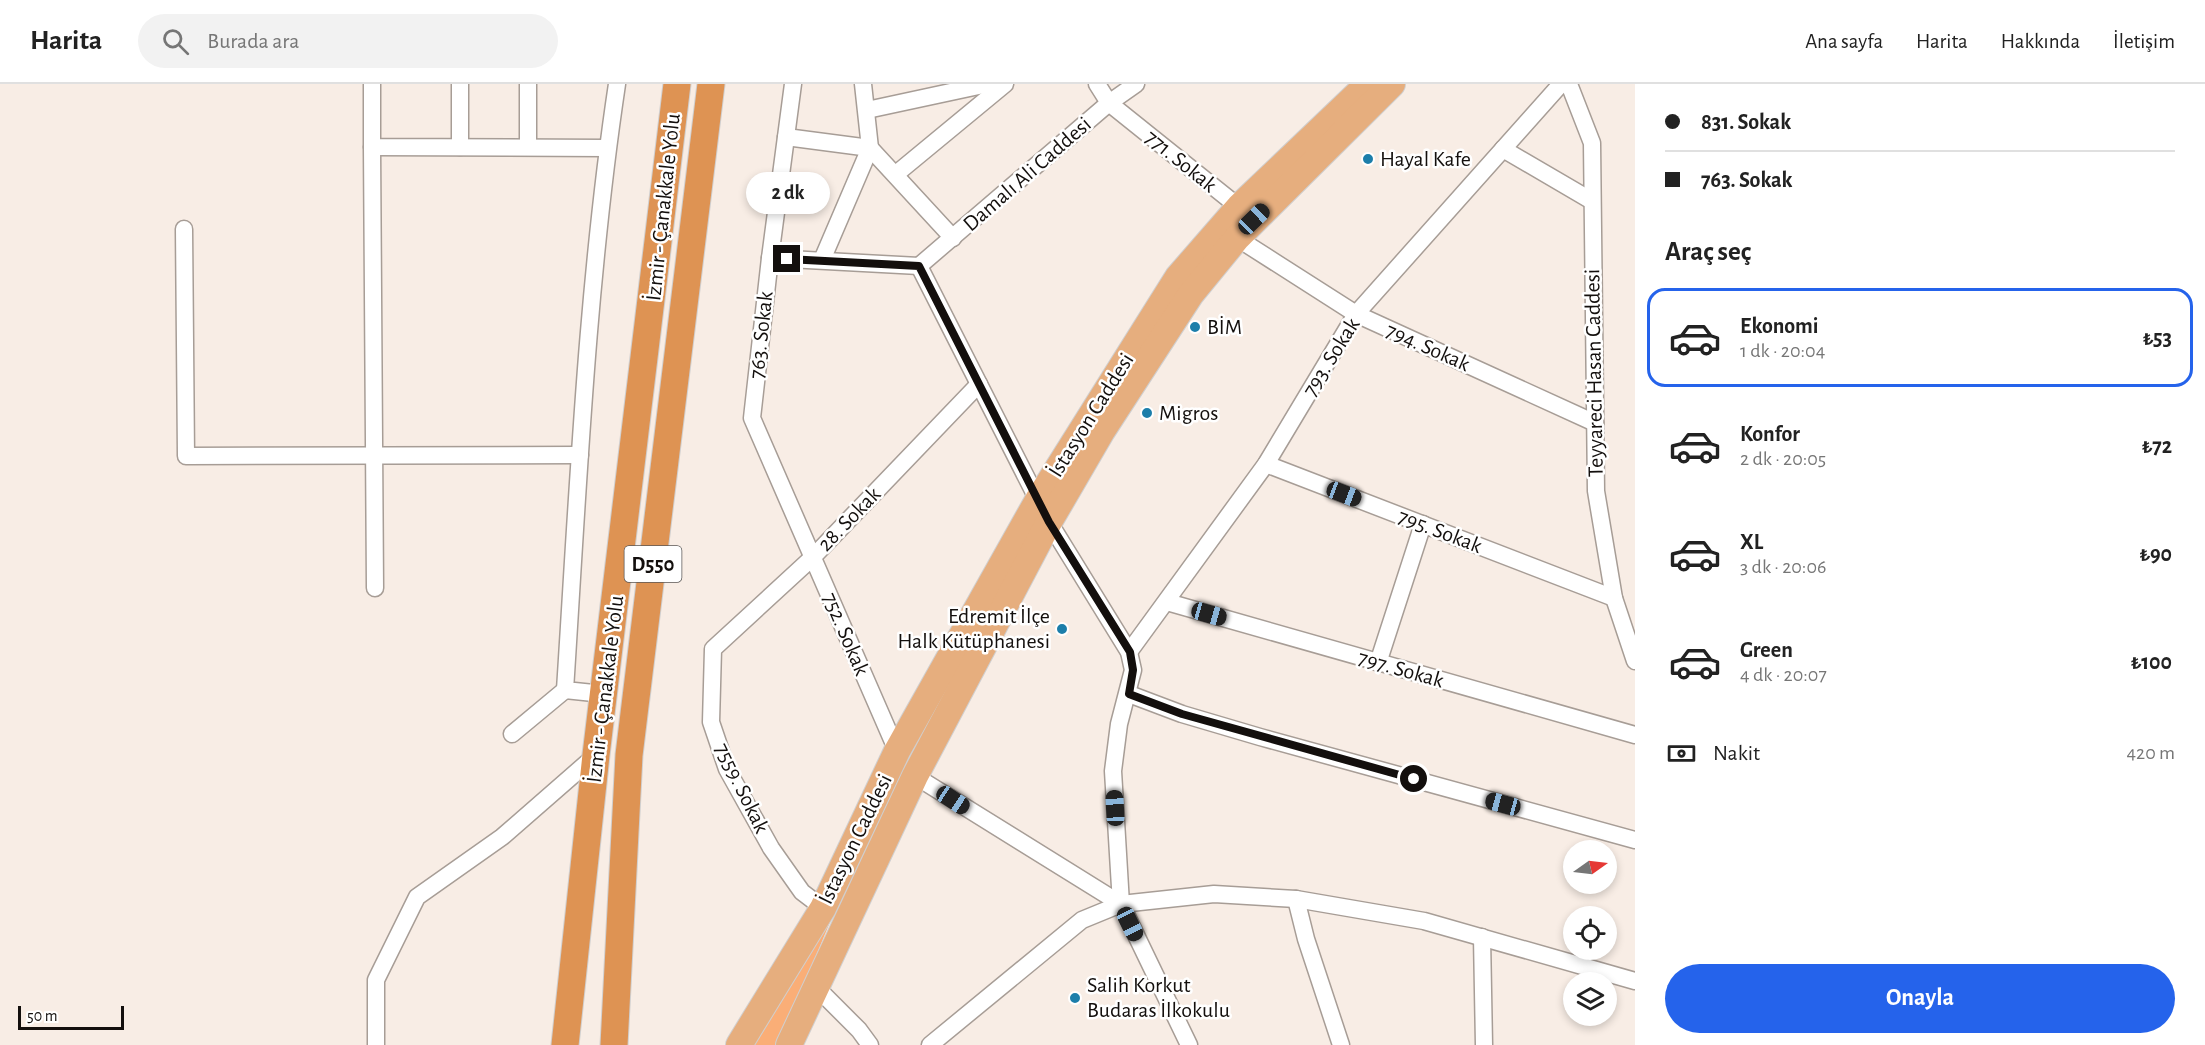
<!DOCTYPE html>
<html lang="tr">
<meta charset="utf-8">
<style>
body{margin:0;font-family:"Alegreya Sans",sans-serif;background:#f2f2f2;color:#222;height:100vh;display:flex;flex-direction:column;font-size:22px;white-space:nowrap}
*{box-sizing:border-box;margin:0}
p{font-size:20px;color:#767676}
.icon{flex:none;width:33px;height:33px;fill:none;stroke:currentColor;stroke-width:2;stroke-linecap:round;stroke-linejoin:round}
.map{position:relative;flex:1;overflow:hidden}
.drawer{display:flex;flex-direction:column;background:#fff;width:570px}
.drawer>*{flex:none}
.guide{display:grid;align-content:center;height:132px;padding:0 30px;background:#fff}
.needle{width:39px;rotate:76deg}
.controls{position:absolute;left:1563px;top:756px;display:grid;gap:12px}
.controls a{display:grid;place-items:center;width:54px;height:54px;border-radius:50%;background:#fff;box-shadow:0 3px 9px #0003;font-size:30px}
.scale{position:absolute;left:18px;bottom:15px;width:106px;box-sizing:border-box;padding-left:6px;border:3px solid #130f0d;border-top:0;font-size:16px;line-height:21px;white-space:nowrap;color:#130f0d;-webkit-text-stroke:4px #fff;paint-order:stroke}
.end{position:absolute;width:27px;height:27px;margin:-14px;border:8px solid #130f0d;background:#fff;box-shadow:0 0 0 3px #fff}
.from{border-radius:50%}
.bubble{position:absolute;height:42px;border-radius:21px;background:#fff;box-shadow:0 3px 9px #0003;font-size:20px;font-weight:700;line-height:42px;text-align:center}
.car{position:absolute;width:18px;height:36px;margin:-18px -9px;border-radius:8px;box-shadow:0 0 4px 2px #0007;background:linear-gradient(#222 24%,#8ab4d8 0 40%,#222 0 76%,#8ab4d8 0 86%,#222 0)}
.guide b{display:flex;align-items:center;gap:21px;height:57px;font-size:22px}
.guide b+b{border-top:2px solid #e0e0e0}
.guide i{width:15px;height:15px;background:#222}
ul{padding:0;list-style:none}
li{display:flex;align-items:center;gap:18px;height:99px;margin:0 12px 9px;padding:0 18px;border:3px solid transparent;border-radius:18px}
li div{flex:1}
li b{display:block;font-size:22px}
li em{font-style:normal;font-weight:700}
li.on{border-color:#2563eb}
li>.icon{width:54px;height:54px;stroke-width:1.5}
h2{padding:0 30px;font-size:27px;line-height:72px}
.pay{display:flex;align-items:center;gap:15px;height:66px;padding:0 30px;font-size:22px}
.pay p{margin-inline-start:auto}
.button{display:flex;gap:12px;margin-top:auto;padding:12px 30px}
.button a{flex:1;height:69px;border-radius:36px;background:#2563eb;color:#fff;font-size:24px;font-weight:700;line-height:69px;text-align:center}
header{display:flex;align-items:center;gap:36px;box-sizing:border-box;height:84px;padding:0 30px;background:#fff;border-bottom:2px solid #e0e0e0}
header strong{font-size:28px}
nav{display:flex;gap:33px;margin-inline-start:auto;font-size:21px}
.search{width:420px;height:54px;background:#f2f2f2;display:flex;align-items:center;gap:15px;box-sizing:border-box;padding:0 21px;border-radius:33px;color:#767676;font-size:22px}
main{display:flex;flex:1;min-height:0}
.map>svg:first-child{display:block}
.green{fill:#faae77}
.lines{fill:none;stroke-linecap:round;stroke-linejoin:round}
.minor-casing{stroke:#a79d96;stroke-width:19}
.primary-casing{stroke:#d0cfcf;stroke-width:28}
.trunk-casing{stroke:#d0cfcf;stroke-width:29}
.minor{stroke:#fff;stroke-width:16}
.primary{stroke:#e6ae7e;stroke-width:26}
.trunk{stroke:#de9353;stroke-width:27}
.route{stroke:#130f0d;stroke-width:8}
.poi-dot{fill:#1c7eaa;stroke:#fff;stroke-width:2}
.labels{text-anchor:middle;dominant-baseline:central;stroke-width:5;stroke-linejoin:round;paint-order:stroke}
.shield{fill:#fff;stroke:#5a5756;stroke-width:1.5}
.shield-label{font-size:21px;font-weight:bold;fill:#130f0d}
.poi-label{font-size:22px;fill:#130f0d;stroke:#fff;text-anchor:start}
.street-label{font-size:22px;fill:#130f0d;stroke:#fff}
</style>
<header>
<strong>Harita</strong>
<div class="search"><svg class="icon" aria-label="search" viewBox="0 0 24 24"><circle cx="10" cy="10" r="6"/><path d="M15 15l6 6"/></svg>Burada ara</div>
<nav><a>Ana sayfa</a><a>Harita</a><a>Hakkında</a><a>İletişim</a></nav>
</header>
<main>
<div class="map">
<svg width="1635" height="961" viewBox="0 0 1635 961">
<rect width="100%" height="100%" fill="#f8ede5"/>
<path class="green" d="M 840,814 L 779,961 L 753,961 Z"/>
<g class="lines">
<defs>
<g id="minor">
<path d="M 372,0 L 372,63 L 607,64"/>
<path d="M 460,0 L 460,63"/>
<path d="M 528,0 L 528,63"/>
<path d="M 1097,0 L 1109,19 L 1245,128"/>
<path d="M 1569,0 L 1592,59 L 1596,407 L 1614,514 L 1635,577"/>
<path d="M 867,26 L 988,0"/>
<path d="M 786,53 L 870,64 L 953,154"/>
<path d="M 372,63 L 375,504"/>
<path d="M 1503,65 L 1592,117"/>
<path d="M 896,90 L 1005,0"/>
<path d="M 184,145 L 186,372 L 580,371"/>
<path d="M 1237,154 L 1356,230 L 1595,339"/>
<path d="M 770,174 L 793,0"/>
<path d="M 822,176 L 870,64 L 863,0"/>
<path d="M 919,182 L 1049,438 L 1129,568 L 1133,586 L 1119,640 L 1113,687 L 1121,820 L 1189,961"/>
<path d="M 919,182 L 1109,19 L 1136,0"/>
<path d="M 1266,380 L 1614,514"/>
<path d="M 1167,518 L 1635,651"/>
<path d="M 1129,568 L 1266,380 L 1356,230 L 1561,0"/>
<path d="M 1378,579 L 1423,440"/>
<path d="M 603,610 L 565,606 C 578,405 587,200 617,0"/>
<path d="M 1129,610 L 1182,630 L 1260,653 L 1635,756"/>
<path d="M 512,650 L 565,606"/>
<path d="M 897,667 L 752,334 L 770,174 L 919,182"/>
<path d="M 915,692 L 1121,820"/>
<path d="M 1296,815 L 1306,855 L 1341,961"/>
<path d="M 823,824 L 802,808 L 771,764 L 727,685 L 711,638 L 713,565 L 813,473 L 979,300"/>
<path d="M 1482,853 L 1484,961"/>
<path d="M 816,903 L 859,946 L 870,961"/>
<path d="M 376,961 L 376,896 L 417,813 L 502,753 L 596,671"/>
<path d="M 930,961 L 1082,836 L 1121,820 L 1214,810 L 1296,815 L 1424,837 L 1635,897"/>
</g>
<g id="primary">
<path d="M 739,961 L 823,824 L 897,667 L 1038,416 L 1178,193 L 1239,123 L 1368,0"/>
<path d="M 789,961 L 915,692 L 1049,438 L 1102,347 L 1191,210 L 1237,154 L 1392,0"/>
</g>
<g id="trunk">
<path d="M 565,961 L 596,671 L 677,0"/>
<path d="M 614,961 L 629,671 L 711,0"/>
</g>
</defs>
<use href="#minor" class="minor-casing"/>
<use href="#primary" class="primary-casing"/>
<use href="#trunk" class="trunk-casing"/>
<use href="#minor" class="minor"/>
<use href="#primary" class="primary"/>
<use href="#trunk" class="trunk"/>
</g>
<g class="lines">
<path class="route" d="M 787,175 L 919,182 L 1049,438 L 1130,568 L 1133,586 L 1129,610 L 1182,630 L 1414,695"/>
</g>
<g class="poi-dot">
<circle cx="1368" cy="75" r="6"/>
<circle cx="1195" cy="243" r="6"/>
<circle cx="1147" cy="329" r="6"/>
<circle cx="1062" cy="545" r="6"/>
<circle cx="1075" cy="914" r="6"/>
</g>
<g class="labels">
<rect class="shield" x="624.5" y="462" width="57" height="36" rx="4.5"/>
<g class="shield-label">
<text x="653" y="480">D550</text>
</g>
<g class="poi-label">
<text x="1380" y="75">Hayal Kafe</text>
<text x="1207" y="243">BİM</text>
<text x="1159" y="329">Migros</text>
<text x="1050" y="532" text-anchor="end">Edremit İlçe<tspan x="1050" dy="25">Halk Kütüphanesi</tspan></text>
<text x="1087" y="901">Salih Korkut<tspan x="1087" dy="25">Budaras İlkokulu</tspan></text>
</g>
<g class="street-label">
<text transform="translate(1181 77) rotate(39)">771. Sokak</text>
<text transform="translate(1027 90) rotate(-41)">Damalı Ali Caddesi</text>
<text transform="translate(663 123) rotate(-84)">İzmir - Çanakkale Yolu</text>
<text transform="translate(761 251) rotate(-84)">763. Sokak</text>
<text transform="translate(1428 263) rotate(24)">794. Sokak</text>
<text transform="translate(1331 273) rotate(-58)">793. Sokak</text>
<text transform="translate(1594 289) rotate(-91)">Teyyareci Hasan Caddesi</text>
<text transform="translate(1091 331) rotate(-58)">İstasyon Caddesi</text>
<text transform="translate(849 435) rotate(-46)">28. Sokak</text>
<text transform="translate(1440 447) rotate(21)">795. Sokak</text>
<text transform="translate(846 550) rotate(67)">752. Sokak</text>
<text transform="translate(1401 585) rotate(16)">797. Sokak</text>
<text transform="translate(605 605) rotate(-83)">İzmir - Çanakkale Yolu</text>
<text transform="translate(742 704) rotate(64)">7559. Sokak</text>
<text transform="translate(855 755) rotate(-64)">İstasyon Caddesi</text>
</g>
</g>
</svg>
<div class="controls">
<a><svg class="needle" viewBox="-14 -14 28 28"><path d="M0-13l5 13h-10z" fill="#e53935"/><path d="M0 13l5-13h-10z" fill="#767676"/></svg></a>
<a><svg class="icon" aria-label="locate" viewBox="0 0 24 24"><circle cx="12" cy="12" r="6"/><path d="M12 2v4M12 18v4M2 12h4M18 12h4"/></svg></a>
<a><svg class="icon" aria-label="layers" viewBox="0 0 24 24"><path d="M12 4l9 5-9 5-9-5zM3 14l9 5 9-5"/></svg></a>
</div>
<div class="scale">50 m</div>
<i class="end from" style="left:1414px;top:695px"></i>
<i class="end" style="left:787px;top:175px"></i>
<div class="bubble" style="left:746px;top:88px;width:84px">2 dk</div>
<i class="car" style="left:1254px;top:135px;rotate:46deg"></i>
<i class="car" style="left:1344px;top:410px;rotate:111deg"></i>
<i class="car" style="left:1209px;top:530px;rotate:106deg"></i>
<i class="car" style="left:953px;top:716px;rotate:123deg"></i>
<i class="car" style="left:1503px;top:720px;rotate:285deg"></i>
<i class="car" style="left:1115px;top:724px;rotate:357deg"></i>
<i class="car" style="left:1130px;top:840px;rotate:154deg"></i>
</div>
<section class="drawer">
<div class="guide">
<b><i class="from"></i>831. Sokak</b>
<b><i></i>763. Sokak</b>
</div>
<h2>Araç seç</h2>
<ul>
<li class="on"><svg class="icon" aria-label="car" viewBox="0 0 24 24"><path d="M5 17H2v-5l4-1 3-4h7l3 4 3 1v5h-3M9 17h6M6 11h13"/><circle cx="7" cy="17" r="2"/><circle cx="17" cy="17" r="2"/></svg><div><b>Ekonomi</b><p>1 dk · 20:04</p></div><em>₺53</em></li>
<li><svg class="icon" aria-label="car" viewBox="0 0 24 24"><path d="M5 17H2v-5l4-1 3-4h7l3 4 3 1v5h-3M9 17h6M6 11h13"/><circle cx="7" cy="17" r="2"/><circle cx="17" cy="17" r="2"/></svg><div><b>Konfor</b><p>2 dk · 20:05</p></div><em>₺72</em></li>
<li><svg class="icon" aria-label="car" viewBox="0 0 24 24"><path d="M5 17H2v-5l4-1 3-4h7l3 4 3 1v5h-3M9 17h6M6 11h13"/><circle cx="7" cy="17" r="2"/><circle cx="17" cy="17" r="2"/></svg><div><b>XL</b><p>3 dk · 20:06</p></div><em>₺90</em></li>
<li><svg class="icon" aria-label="car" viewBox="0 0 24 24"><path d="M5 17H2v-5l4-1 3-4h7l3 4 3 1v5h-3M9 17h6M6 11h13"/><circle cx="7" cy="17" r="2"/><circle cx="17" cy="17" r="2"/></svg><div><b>Green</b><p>4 dk · 20:07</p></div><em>₺100</em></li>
</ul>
<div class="pay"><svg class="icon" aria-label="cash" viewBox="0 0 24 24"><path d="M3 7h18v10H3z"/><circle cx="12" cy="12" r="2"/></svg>Nakit<p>420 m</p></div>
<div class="button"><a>Onayla</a></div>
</section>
</main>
